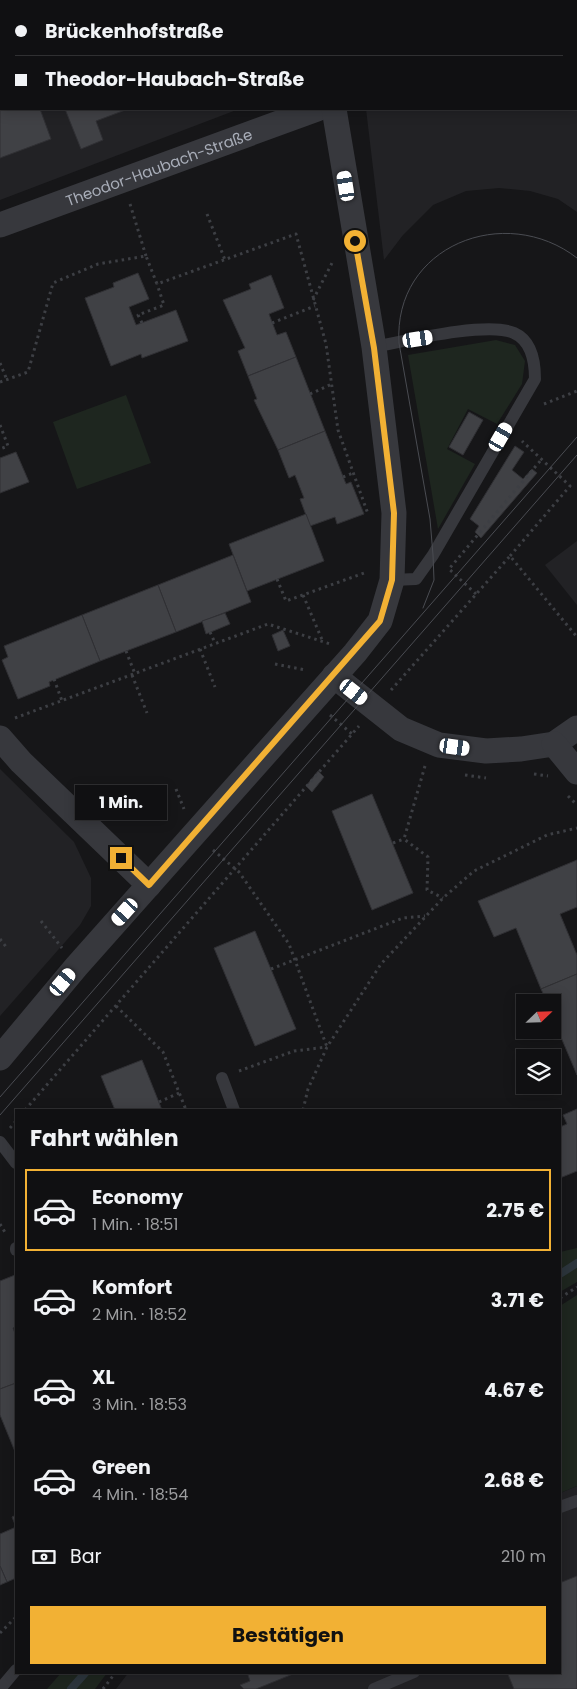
<!DOCTYPE html>
<html lang="de">
<meta charset="utf-8">
<style>
body{margin:0;font-family:Poppins,sans-serif;background:#1e1e20;color:#f1f3f6;height:100vh;display:flex;flex-direction:column;font-size:19px;white-space:nowrap}
*{box-sizing:border-box;margin:0}
p{font-size:16px;color:#9c9d9f}
.icon{flex:none;width:28px;height:28px;fill:none;stroke:currentColor;stroke-width:2;stroke-linecap:round;stroke-linejoin:round}
.map{position:relative;flex:1;overflow:hidden}
.drawer{position:absolute;left:15px;top:1109px;width:546px;height:565px;display:flex;flex-direction:column;background:#101012;border-radius:0px;box-shadow:0 2px 12px #0003,0 0 0 1px #303032}
.drawer>*{flex:none}
.guide{position:absolute;left:0px;top:0px;width:578px;height:110px;box-shadow:0 2px 12px #0003,0 0 0 1px #303032;display:grid;align-content:center;height:110px;padding:0 15px;background:#101012}
.needle{width:32px;rotate:67deg}
.controls{position:absolute;left:516px;top:994px;display:grid;gap:10px}
.controls a{display:grid;place-items:center;width:45px;height:45px;border-radius:0px;background:#101012;box-shadow:0 2px 12px #0003,0 0 0 1px #303032;font-size:25px}
.end{position:absolute;width:22px;height:22px;margin:-11px;border:6px solid #f2b134;background:#111;box-shadow:0 0 0 2px #111}
.from{border-radius:50%}
.bubble{position:absolute;height:35px;border-radius:0px;background:#101012;box-shadow:0 2px 12px #0003,0 0 0 1px #303032;font-size:16px;font-weight:700;line-height:35px;text-align:center}
.car{position:absolute;width:15px;height:30px;margin:-15px -8px;border-radius:6px;box-shadow:0 0 4px 1px #0007;background:linear-gradient(#fff 24%,#345 0 40%,#fff 0 76%,#345 0 86%,#fff 0)}
.guide b{display:flex;align-items:center;gap:18px;height:48px;font-size:19px}
.guide b+b{border-top:1px solid #303032}
.guide i{width:12px;height:12px;background:#f1f3f6}
ul{padding:0;list-style:none}
li{display:flex;align-items:center;gap:15px;height:82px;margin:0 10px 8px;padding:0 5px;border:2px solid transparent;border-radius:0px}
li div{flex:1}
li b{display:block;font-size:19px}
li em{font-style:normal;font-weight:700}
li.active{border-color:#f2b134}
li>.icon{width:45px;height:45px;stroke-width:1.5}
h2{padding:0 15px;font-size:22px;line-height:60px}
.pay{display:flex;align-items:center;gap:12px;height:55px;padding:0 15px;font-size:19px}
.pay p{margin-inline-start:auto}
.button{display:flex;gap:10px;margin-top:auto;padding:10px 15px}
.button a{flex:1;height:58px;border-radius:0px;background:#f2b134;color:#111;font-size:20px;font-weight:700;line-height:58px;text-align:center}
.map>svg:first-child{display:block}
.built{fill:#222225}
.green{fill:#1e261f}
.lines{fill:none;stroke-linecap:round;stroke-linejoin:round}
.stream{stroke:#2c353c;stroke-width:8}
.building{fill:#404145;stroke:#303034}
.path{stroke:#3d3f44;stroke-width:3;stroke-dasharray:2.5 4;stroke-linecap:butt}
.lane{stroke:#37383d;stroke-width:12}
.street{stroke:#37383d;stroke-width:25}
.tram{stroke:#4a4c52;stroke-width:1}
.route{stroke:#f2b134;stroke-width:6}
.labels{text-anchor:middle;dominant-baseline:central;stroke-width:4;stroke-linejoin:round;paint-order:stroke}
.street-label{font-size:15px;fill:#a8adb8;stroke:#111113}
</style>
<div class="map">
<svg width="577" height="1689" viewBox="0 0 577 1689">
<rect width="100%" height="100%" fill="#161618"/>
<g class="built">
<path d="M 0,0 L 313,0 L 1,1 L 1,109 L 239,109 L 0,200 Z"/>
<path d="M 367,0 L 577,0 L 577,212 L 558,199 L 530,191 L 499,188 L 466,191 L 433,205 L 403,235 L 384,260 L 366,109 L 576,109 L 576,1 Z"/>
<path d="M 577,541 L 577,605 L 545,565 Z"/>
<path d="M 0,769 L 74,842 L 91,878 L 91,906 L 80,925 L 0,1016 Z"/>
<path d="M 577,1486 L 577,1689 L 116,1689 L 129,1672 L 560,1672 L 560,1493 Z"/>
</g>
<g class="green">
<path d="M 496,340 L 515,345 L 525,361 L 522,384 L 497,424 L 468,409 L 447,449 L 475,464 L 438,529 L 408,355 Z"/>
<path d="M 126,395 L 151,463 L 77,489 L 53,422 Z"/>
<path d="M 577,1248 L 577,1282 L 560,1292 L 560,1252 Z"/>
<path d="M 577,1295 L 577,1486 L 560,1493 L 560,1306 Z"/>
<path d="M 61,1673 L 61,1672 L 107,1673 L 95,1689 L 47,1689 Z"/>
</g>
<g class="lines">
<g class="stream">
<path d="M 560,1274 L 577,1263"/>
<path d="M 71,1689 L 86,1672"/>
</g>
</g>
<g class="building">
<path d="M 45,0 L 135,0 L 136,1 L 46,1 Z"/>
<path d="M 493,0 L 577,0 L 577,73 L 576,1 Z"/>
<path d="M 0,23 L 1,109 L 40,109 L 51,139 L 0,158 Z"/>
<path d="M 65,109 L 128,109 L 96,121 L 103,140 L 81,149 Z"/>
<path d="M 138,273 L 149,299 L 129,307 L 136,325 L 176,310 L 188,341 L 142,358 L 141,354 L 111,366 L 85,298 L 114,287 L 113,283 Z"/>
<path d="M 271,275 L 284,308 L 269,314 L 277,335 L 286,332 L 296,357 L 248,376 L 238,351 L 245,348 L 223,300 L 251,289 L 249,284 Z"/>
<path d="M 296,357 L 325,431 L 278,450 L 254,400 L 257,399 L 248,376 Z"/>
<path d="M 469,412 L 483,420 L 463,455 L 449,447 Z"/>
<path d="M 325,431 L 346,484 L 351,482 L 364,514 L 337,524 L 335,517 L 310,526 L 300,499 L 304,498 L 295,475 L 289,478 L 278,450 Z"/>
<path d="M 515,446 L 524,452 L 512,470 L 523,479 L 532,469 L 537,473 L 481,538 L 475,532 L 479,526 L 470,519 Z"/>
<path d="M 16,452 L 29,482 L 0,493 L 0,458 Z"/>
<path d="M 306,514 L 324,561 L 247,591 L 229,544 Z"/>
<path d="M 233,555 L 251,602 L 176,632 L 158,585 Z"/>
<path d="M 158,585 L 176,632 L 100,661 L 82,615 Z"/>
<path d="M 225,613 L 230,624 L 206,634 L 202,621 Z"/>
<path d="M 82,615 L 100,661 L 49,682 L 50,686 L 18,699 L 2,660 L 8,657 L 4,646 Z"/>
<path d="M 283,630 L 290,646 L 278,651 L 272,635 Z"/>
<path d="M 318,771 L 324,777 L 312,792 L 306,786 Z"/>
<path d="M 372,794 L 413,893 L 372,910 L 332,811 Z"/>
<path d="M 577,860 L 577,907 L 560,914 L 577,955 L 577,974 L 541,989 L 516,928 L 494,937 L 478,901 Z"/>
<path d="M 255,931 L 296,1029 L 255,1046 L 214,948 Z"/>
<path d="M 577,974 L 577,1075 L 552,1016 L 552,1002 L 547,1002 L 541,989 Z"/>
<path d="M 142,1060 L 162,1110 L 115,1110 L 101,1076 Z"/>
<path d="M 577,1109 L 577,1171 L 560,1178 L 560,1127 L 567,1124 L 563,1115 Z"/>
<path d="M 15,1275 L 16,1327 L 13,1328 L 16,1336 L 16,1383 L 0,1389 L 0,1281 Z"/>
<path d="M 16,1383 L 16,1454 L 0,1415 L 0,1389 Z"/>
<path d="M 16,1515 L 16,1578 L 7,1582 L 0,1566 L 0,1534 L 16,1527 L 12,1517 Z"/>
<path d="M 0,1566 L 7,1582 L 0,1585 Z"/>
<path d="M 577,1576 L 577,1689 L 514,1689 L 507,1672 L 560,1672 L 560,1578 L 562,1582 Z"/>
<path d="M 247,1672 L 298,1672 L 256,1689 L 244,1689 L 240,1685 L 250,1681 Z"/>
</g>
<g class="lines">
<g class="path">
<path d="M 130,204 L 146,256"/>
<path d="M 207,214 L 225,260"/>
<path d="M 313,300 L 333,261"/>
<path d="M 142,323 L 138,315 L 164,305 L 157,284"/>
<path d="M 272,323 L 315,306"/>
<path d="M 0,363 L 7,380"/>
<path d="M 0,382 L 28,372 L 53,283 L 98,264 L 146,256 L 157,284 L 296,234 L 326,344 L 338,430 L 368,514"/>
<path d="M 310,394 L 332,384"/>
<path d="M 544,404 L 577,391"/>
<path d="M 0,425 L 8,446 L 0,449"/>
<path d="M 343,477 L 353,473"/>
<path d="M 510,556 L 570,486 L 522,441"/>
<path d="M 277,579 L 286,601 L 367,572"/>
<path d="M 476,594 L 449,569 L 541,460"/>
<path d="M 303,595 L 323,642"/>
<path d="M 210,632 L 215,643"/>
<path d="M 200,649 L 215,687"/>
<path d="M 126,651 L 135,674"/>
<path d="M 275,664 L 306,670"/>
<path d="M 132,675 L 147,713"/>
<path d="M 54,679 L 62,701"/>
<path d="M 391,690 L 510,556 L 577,637"/>
<path d="M 330,715 L 352,734"/>
<path d="M 15,718 L 268,624 L 330,644"/>
<path d="M 425,766 L 404,839 L 428,857 L 427,890 L 443,898"/>
<path d="M 534,774 L 548,776"/>
<path d="M 465,775 L 486,778"/>
<path d="M 176,789 L 184,809"/>
<path d="M 568,796 L 577,805"/>
<path d="M 393,843 L 404,839"/>
<path d="M 213,850 L 239,872 L 289,944 L 327,1047"/>
<path d="M 41,921 L 62,948"/>
<path d="M 0,939 L 7,948"/>
<path d="M 271,969 L 403,918 L 425,916"/>
<path d="M 116,1006 L 163,1052 L 186,1110"/>
<path d="M 239,1071 L 294,1051 L 327,1047"/>
<path d="M 159,1102 L 179,1093"/>
<path d="M 25,1110 L 359,726"/>
<path d="M 303,1110 L 308,1089 L 327,1047 L 381,964 L 443,898 L 474,871 L 547,835 L 577,828"/>
<path d="M 10,1128 L 16,1121"/>
<path d="M 0,1224 L 6,1234"/>
<path d="M 560,1298 L 577,1287"/>
<path d="M 0,1633 L 16,1617"/>
<path d="M 103,1689 L 116,1672"/>
</g>
<g class="lane">
<path d="M 374,347 C 405,341 488,321 514,333 C 532,341 535,362 535,379 L 433,555 L 416,579 L 392,580"/>
<path d="M 222,1078 L 234,1110"/>
<path d="M 0,1142 L 16,1163"/>
<path d="M 16,1248 L 16,1250"/>
<path d="M 560,1507 L 577,1501"/>
<path d="M 0,1689 L 16,1670"/>
<path d="M 374,1689 L 414,1672"/>
</g>
<g class="street">
<path d="M 335,1 L 335,0"/>
<path id="s1" d="M 0,225 L 317,109"/>
<path d="M 334,676 L 401,729 L 439,745 L 486,751 L 521,749 L 554,744 L 577,728"/>
<path d="M 0,738 L 21,762 L 149,885"/>
<path d="M 554,744 L 577,772"/>
<path d="M 0,1058 L 76,967 L 355,653 L 380,621 L 392,580 L 394,513 L 374,347 L 334,109"/>
</g>
<g class="tram">
<path d="M 423,608 L 434,580 L 433,555 L 430,519 L 399,343 C 393,246 505,202 577,258"/>
<path d="M 0,1097 L 577,437"/>
<path d="M 0,1115 L 577,455"/>
</g>
</g>
<g class="lines">
<path class="route" d="M 121,858 L 149,885 L 380,621 L 392,580 L 394,513 L 374,348 L 355,241"/>
</g>
<g class="labels">
<g class="street-label">
<text stroke="none"><textPath href="#s1" startOffset="169">Theodor-Haubach-Straße</textPath></text>
</g>
</g>
</svg>
<div class="controls">
<a><svg class="needle" viewBox="-14 -14 28 28"><path d="M0-13l5 13h-10z" fill="#e53935"/><path d="M0 13l5-13h-10z" fill="#9c9d9f"/></svg></a>
<a><svg class="icon" aria-label="layers" viewBox="0 0 24 24"><path d="M12 4l9 5-9 5-9-5zM3 14l9 5 9-5"/></svg></a>
</div>
<i class="end from" style="left:355px;top:241px"></i>
<i class="end" style="left:121px;top:858px"></i>
<div class="bubble" style="left:75px;top:785px;width:92px">1 Min.</div>
<i class="car" style="left:346px;top:186px;rotate:351deg"></i>
<i class="car" style="left:418px;top:339px;rotate:81deg"></i>
<i class="car" style="left:501px;top:437px;rotate:30deg"></i>
<i class="car" style="left:354px;top:692px;rotate:128deg"></i>
<i class="car" style="left:455px;top:747px;rotate:98deg"></i>
<i class="car" style="left:125px;top:912px;rotate:222deg"></i>
<i class="car" style="left:63px;top:982px;rotate:40deg"></i>
<div class="guide">
<b><i class="from"></i>Brückenhofstraße</b>
<b><i></i>Theodor-Haubach-Straße</b>
</div>
<section class="drawer">
<h2>Fahrt wählen</h2>
<ul>
<li class="active"><svg class="icon" aria-label="car" viewBox="0 0 24 24"><path d="M5 17H2v-5l4-1 3-4h7l3 4 3 1v5h-3M9 17h6M6 11h13"/><circle cx="7" cy="17" r="2"/><circle cx="17" cy="17" r="2"/></svg><div><b>Economy</b><p>1 Min. · 18:51</p></div><em>2.75 €</em></li>
<li><svg class="icon" aria-label="car" viewBox="0 0 24 24"><path d="M5 17H2v-5l4-1 3-4h7l3 4 3 1v5h-3M9 17h6M6 11h13"/><circle cx="7" cy="17" r="2"/><circle cx="17" cy="17" r="2"/></svg><div><b>Komfort</b><p>2 Min. · 18:52</p></div><em>3.71 €</em></li>
<li><svg class="icon" aria-label="car" viewBox="0 0 24 24"><path d="M5 17H2v-5l4-1 3-4h7l3 4 3 1v5h-3M9 17h6M6 11h13"/><circle cx="7" cy="17" r="2"/><circle cx="17" cy="17" r="2"/></svg><div><b>XL</b><p>3 Min. · 18:53</p></div><em>4.67 €</em></li>
<li><svg class="icon" aria-label="car" viewBox="0 0 24 24"><path d="M5 17H2v-5l4-1 3-4h7l3 4 3 1v5h-3M9 17h6M6 11h13"/><circle cx="7" cy="17" r="2"/><circle cx="17" cy="17" r="2"/></svg><div><b>Green</b><p>4 Min. · 18:54</p></div><em>2.68 €</em></li>
</ul>
<div class="pay"><svg class="icon" aria-label="cash" viewBox="0 0 24 24"><path d="M3 7h18v10H3z"/><circle cx="12" cy="12" r="2"/></svg>Bar<p>210 m</p></div>
<div class="button"><a>Bestätigen</a></div>
</section>
</div>
